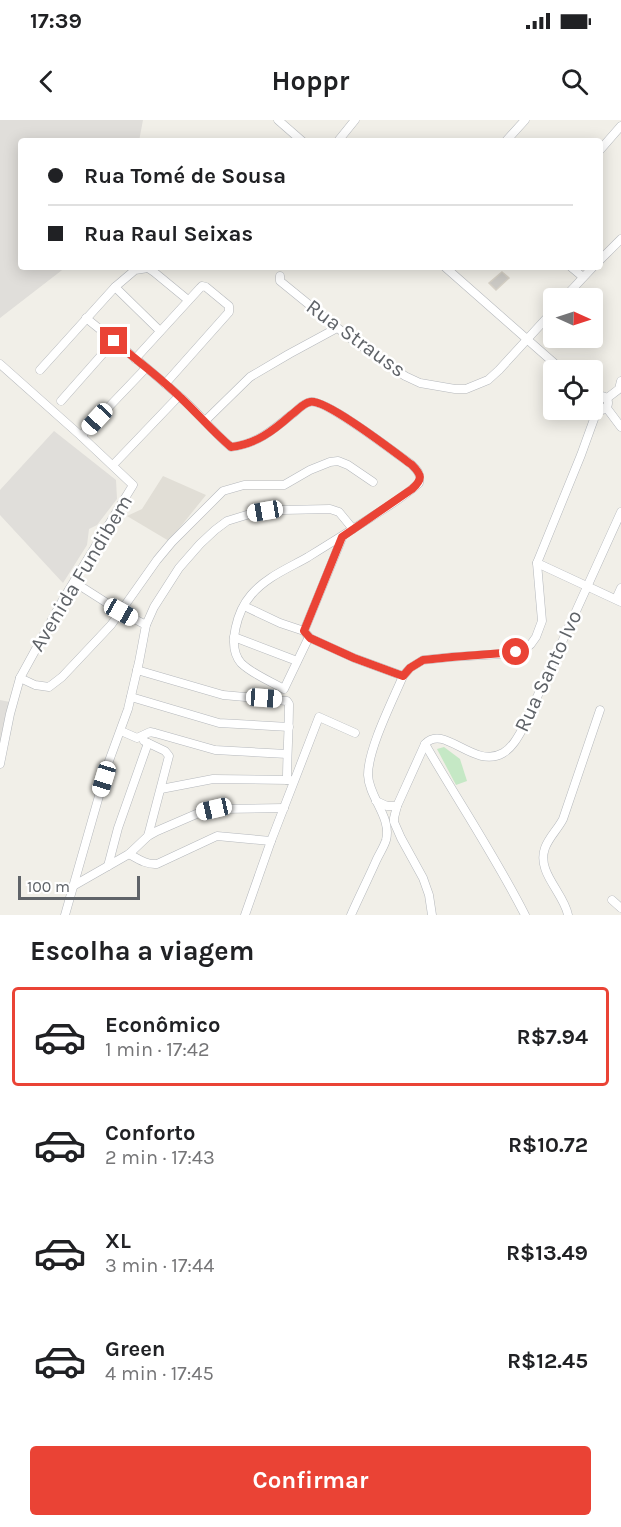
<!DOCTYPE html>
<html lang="pt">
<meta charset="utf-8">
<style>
body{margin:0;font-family:Karla,sans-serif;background:#f6f6f6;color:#202124;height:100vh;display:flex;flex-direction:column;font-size:22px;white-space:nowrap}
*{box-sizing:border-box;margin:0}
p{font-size:20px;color:#757577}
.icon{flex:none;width:33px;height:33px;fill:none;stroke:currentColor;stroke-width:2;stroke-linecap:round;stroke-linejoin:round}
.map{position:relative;height:795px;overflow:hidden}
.panel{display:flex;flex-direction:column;background:#fff;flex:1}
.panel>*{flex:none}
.hud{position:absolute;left:18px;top:18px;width:585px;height:132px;border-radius:6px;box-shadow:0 3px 15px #0003;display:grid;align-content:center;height:132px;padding:0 30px;background:#fff}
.needle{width:39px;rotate:93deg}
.buttons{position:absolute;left:543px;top:168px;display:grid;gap:12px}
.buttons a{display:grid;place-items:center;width:60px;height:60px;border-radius:6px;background:#fff;box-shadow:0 3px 15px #0003;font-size:30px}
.scale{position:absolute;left:18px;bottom:15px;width:122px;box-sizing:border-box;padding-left:6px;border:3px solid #5f6368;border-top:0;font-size:16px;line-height:21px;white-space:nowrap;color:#5f6368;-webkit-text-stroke:4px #fff;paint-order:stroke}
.end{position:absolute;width:27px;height:27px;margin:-14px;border:8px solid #ea4335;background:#fff;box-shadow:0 0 0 3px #fff}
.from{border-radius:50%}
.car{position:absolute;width:18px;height:36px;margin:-18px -9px;border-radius:8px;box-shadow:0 0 4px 2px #0007;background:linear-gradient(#fff 24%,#345 0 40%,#fff 0 76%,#345 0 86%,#fff 0)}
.hud b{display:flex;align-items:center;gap:21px;height:57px;font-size:22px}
.hud b+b{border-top:2px solid #e0e0e0}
.hud i{width:15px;height:15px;background:#202124}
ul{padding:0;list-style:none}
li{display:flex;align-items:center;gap:18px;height:99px;margin:0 12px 9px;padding:0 18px;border:3px solid transparent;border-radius:6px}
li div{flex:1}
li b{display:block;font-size:22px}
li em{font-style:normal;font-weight:700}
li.selected{border-color:#ea4335}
li>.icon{width:54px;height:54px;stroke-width:1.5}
h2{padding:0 30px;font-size:27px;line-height:72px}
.primary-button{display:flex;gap:12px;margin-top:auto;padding:12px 30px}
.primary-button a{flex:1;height:69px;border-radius:6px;background:#ea4335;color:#fff;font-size:24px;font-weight:700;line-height:69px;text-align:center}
.status{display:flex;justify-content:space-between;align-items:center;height:42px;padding:0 30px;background:#fff;direction:ltr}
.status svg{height:16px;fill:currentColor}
header{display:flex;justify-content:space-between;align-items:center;height:78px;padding:0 30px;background:#fff;font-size:27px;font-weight:700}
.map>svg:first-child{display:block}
.industrial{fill:#e0deda}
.education{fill:#e1ded6}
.green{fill:#c5e8c5}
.building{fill:#cccac5;stroke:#d6d1c6;stroke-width:1.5}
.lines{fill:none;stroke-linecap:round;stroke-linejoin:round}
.minor-casing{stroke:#b5b8bc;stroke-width:9}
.minor{stroke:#fff;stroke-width:8}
.route{stroke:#ea4335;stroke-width:8}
.labels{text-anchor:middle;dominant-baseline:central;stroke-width:5;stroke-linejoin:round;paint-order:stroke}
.street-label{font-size:21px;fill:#5f6368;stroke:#fff}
</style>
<div class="status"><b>17:39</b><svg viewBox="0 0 49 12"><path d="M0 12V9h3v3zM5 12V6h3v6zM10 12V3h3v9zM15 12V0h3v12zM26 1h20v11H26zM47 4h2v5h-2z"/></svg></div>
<header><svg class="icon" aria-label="back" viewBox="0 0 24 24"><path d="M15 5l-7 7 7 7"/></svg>Hoppr<svg class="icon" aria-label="search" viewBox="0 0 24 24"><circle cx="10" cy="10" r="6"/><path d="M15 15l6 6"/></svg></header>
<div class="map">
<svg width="621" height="795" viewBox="0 0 621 795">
<rect width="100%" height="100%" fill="#f1efe8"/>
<g class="industrial">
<path d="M 0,0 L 143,0 L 139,21 L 21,21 L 21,147 L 66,147 L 0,198 Z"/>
<path d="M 54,311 L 116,360 L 117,379 L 97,405 L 89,409 L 87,425 L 63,463 L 0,395 L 0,370 Z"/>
<path d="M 0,580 L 10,582 L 0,628 Z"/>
</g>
<path class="education" d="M 163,356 L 206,375 L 169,421 L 127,396 L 142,389 Z"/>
<path class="green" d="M 444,627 L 460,639 L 467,661 L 456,665 L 437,629 Z"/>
<path class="building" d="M 502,152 L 509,158 L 496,170 L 489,163 Z"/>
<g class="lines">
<defs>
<g id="minor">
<path d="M 278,0 L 302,21"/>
<path d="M 338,21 L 355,0"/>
<path d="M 506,21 L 525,0"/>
<path d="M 600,30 L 621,6"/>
<path d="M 600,140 L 621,119"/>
<path d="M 445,147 L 562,250"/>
<path d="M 571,147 L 583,157"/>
<path d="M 280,156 L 280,161 L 350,218 L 405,256 L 420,263 L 455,269 L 466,269 L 488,260 L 499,250 L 554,190"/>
<path d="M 115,167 L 160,211"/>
<path d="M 564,178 L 593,147"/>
<path d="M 86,198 C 117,223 148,248 178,275 C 197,291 212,311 231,327 C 256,324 272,311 291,295 C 297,291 303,283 310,282 C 324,278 397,334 412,345 C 418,351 421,354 419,363 C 404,377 387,387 370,398 C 350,411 329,424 308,437 C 289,448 266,457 251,475 C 238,490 226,526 241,543 C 252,554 270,561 284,569 L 308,519 L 310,518 L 354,538 L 403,556"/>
<path d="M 135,239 L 200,168 L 202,166 L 206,167 L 229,186 L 229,192 L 165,264"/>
<path d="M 0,244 L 81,316 L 133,365 L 65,476 L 20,558 L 10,594 L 0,644"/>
<path d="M 40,250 L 115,167 L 135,150 L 148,148 L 154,152 L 188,180"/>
<circle cx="601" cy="283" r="7"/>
<path d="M 606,279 L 619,269 L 621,261"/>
<path d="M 61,281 L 114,221"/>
<path d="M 606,287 L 621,307"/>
<path d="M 205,301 L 250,257 L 289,234 L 337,208"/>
<path d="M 81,316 L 146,248"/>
<path d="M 113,345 L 179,276"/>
<path d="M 537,443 L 621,482"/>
<path d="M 74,462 L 121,492 L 146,505"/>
<path d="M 616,479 L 621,468"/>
<path d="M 244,486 L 280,503 L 304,511"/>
<path d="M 234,517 L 297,541"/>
<path d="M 310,518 L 304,511 L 342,418"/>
<path d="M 137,550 L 223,575 L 287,581 L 289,584 C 289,610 287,635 287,660"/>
<path d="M 20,558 L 35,565 L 49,567 L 62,557 L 111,505 L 157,440 L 172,422 L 223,371 L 244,365 L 284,365 L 310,350 L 330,342 L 338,341 L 348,345 L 373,362"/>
<path d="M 131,577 L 219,603 L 289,607"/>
<path d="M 121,611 L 137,618 L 150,612 L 155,613 L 215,630 L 287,634"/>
<path d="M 144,621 L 165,631 L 169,636 L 148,716"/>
<path d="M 425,624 C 458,681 495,736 525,795"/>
<path d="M 161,669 L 213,659 L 290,660"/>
<path d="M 376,681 L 387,686 L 397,686"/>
<path d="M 129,734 C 138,739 147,745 157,744 L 217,716 L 271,721"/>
<path d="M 108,746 L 118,708 L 148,623"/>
<path d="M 73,766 L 129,734 L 148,716 L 157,711 L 201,692 L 221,689 L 284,688"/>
<path d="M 612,780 L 621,788"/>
<path d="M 65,795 L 109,641 L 128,589 L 139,542 L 146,505 L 154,487 L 179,448 L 200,424 L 215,410 L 227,401 L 253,393 L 283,390 L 330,389 L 339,392 L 353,409"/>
<path d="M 245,795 L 271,721 L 319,597 L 355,613"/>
<path d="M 351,795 C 359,777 368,759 376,741 C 379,734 384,727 386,720 C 392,697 369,678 368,655 C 368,629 392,582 403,556 L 410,548 L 423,540 L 452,537 L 516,533 L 524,530 L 531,524 L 536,517 L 542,501 L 537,443 L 581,335 L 598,288"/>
<path d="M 432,795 L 429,775 L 423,758 L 401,718 L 394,702 L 394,698 L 397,686 L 425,624 C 444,603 474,650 503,633 C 512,628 518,617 523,608 L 621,392"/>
<path d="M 568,795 C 564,773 536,752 545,728 C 549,717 558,709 563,699 L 600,590"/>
</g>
</defs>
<use href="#minor" class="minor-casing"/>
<use href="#minor" class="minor"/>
</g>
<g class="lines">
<path class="route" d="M 114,221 C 136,240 160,257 181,278 C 198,294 213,312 231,327 C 256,324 273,311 291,295 C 297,291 303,283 310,282 C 325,278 397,334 412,345 C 422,355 423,359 412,369 L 342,417 L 304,511 L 310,518 L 354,538 L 403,556 L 410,548 L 423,540 L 452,537 L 516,532"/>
</g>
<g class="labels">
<g class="street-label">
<text transform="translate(356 218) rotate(36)">Rua Strauss</text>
<text transform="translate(81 453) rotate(-59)">Avenida Fundibem</text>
<text transform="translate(548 551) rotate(-65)">Rua Santo Ivo</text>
</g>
</g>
</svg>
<div class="buttons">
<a><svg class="needle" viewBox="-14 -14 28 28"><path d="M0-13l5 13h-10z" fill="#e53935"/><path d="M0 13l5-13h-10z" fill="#757577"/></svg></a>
<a><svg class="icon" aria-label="locate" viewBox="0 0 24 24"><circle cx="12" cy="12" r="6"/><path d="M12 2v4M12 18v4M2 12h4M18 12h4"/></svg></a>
</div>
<div class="scale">100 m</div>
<i class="end from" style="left:516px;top:532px"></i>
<i class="end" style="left:114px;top:221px"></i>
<i class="car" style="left:97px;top:299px;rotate:223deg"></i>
<i class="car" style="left:265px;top:391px;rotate:260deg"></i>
<i class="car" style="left:121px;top:492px;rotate:119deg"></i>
<i class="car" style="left:264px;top:578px;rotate:94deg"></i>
<i class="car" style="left:104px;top:659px;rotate:197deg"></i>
<i class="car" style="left:214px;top:689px;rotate:257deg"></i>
<div class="hud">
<b><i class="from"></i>Rua Tomé de Sousa</b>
<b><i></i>Rua Raul Seixas</b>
</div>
</div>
<section class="panel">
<h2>Escolha a viagem</h2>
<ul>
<li class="selected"><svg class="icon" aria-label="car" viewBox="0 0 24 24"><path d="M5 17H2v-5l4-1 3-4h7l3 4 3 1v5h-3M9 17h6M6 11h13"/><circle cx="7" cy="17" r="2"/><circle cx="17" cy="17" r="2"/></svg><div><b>Econômico</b><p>1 min · 17:42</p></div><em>R$7.94</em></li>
<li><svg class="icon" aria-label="car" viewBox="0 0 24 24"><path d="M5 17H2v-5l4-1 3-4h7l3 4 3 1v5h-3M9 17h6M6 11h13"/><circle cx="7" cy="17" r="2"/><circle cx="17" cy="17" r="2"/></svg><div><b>Conforto</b><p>2 min · 17:43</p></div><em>R$10.72</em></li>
<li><svg class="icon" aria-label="car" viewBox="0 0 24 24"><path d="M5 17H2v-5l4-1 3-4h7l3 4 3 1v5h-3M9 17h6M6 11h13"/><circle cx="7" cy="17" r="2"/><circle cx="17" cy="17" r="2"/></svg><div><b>XL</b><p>3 min · 17:44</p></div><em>R$13.49</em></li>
<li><svg class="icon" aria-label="car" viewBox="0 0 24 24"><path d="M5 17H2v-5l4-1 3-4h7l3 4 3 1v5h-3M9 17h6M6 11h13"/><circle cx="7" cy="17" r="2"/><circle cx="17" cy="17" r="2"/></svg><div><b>Green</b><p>4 min · 17:45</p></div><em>R$12.45</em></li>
</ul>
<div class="primary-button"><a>Confirmar</a></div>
</section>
